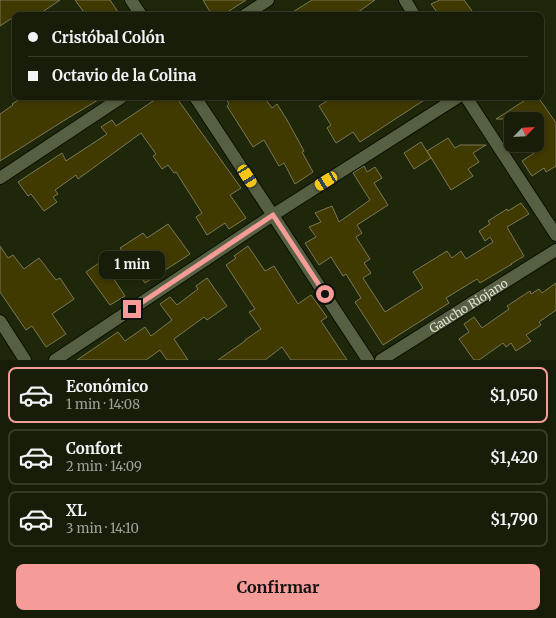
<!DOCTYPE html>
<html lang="es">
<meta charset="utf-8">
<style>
body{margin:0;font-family:Merriweather,serif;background:#242a16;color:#f1f3f6;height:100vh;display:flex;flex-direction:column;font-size:15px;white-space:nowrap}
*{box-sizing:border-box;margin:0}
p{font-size:13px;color:#9ea29c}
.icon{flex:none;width:22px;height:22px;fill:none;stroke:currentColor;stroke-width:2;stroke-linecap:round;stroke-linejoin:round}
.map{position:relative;height:360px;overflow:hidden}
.drawer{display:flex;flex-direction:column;background:#171d08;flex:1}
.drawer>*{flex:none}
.guide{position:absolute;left:12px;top:12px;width:532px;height:88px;border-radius:8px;box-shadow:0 2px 6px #0003,0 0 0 1px #363b29;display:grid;align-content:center;height:88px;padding:0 16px;background:#171d08}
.needle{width:26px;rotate:65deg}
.buttons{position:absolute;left:504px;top:112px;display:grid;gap:8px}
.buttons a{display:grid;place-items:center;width:40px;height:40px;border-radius:8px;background:#171d08;box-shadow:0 2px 6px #0003,0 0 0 1px #363b29;font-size:20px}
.end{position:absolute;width:18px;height:18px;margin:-9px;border:5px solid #f59b98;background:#111;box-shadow:0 0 0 2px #111}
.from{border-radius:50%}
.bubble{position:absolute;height:28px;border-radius:8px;background:#171d08;box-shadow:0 2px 6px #0003,0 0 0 1px #363b29;font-size:13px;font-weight:700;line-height:28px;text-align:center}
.car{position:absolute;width:12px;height:24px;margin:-12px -6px;border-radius:5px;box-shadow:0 0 3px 1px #0007;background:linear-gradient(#f5c518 24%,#345 0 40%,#f5c518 0 76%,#345 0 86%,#f5c518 0)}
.guide b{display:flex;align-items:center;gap:14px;height:38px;font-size:15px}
.guide b+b{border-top:1px solid #363b29}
.guide i{width:10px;height:10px;background:#f1f3f6}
ul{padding:7px 0 0;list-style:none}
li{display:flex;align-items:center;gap:12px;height:56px;margin:0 8px 6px;padding:0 8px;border:2px solid #363b29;border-radius:8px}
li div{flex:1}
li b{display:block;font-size:15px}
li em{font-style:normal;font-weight:700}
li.active{border-color:#f59b98}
li>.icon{width:36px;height:36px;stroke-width:1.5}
.primary-button{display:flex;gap:8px;margin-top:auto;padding:8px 16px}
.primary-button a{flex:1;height:46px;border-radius:8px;background:#f59b98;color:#111;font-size:16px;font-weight:700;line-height:46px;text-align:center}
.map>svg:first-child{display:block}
.building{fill:#403900;stroke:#7b7858}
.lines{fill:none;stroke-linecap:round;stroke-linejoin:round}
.minor-casing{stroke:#090f00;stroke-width:14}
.minor{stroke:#566042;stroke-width:12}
.route{stroke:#f59b98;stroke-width:5}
.labels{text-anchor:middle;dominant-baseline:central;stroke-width:3;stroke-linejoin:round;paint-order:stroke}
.street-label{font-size:12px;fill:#dae1d0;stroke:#151d03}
</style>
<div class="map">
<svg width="556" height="360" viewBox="0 0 556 360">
<rect width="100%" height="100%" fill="#1f270b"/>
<g class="building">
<path d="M 0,0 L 60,0 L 38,15 L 15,15 L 15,16 L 0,26 Z"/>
<path d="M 75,0 L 110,0 L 120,15 L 86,15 Z"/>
<path d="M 203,0 L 246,0 L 223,15 L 212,15 Z"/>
<path d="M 312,0 L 375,0 L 354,15 L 288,15 Z"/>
<path d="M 440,0 L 464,0 L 475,15 L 439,15 L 431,4 Z"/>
<path d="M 23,97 L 103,97 L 68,118 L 0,161 L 0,114 L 13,105 L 12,104 Z"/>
<path d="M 159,97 L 176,97 L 241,188 L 230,195 L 246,218 L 229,229 L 225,223 L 207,235 L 196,217 L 202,213 L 176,172 L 174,173 L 168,165 L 162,169 L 153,156 L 156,154 L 141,133 L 78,179 L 76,175 L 55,190 L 58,194 L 53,197 L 57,202 L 44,211 L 31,194 L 28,196 L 18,182 L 62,153 L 66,161 L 107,134 L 101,127 L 112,120 L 116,126 Z"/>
<path d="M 225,97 L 264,97 L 272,108 L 277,104 L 287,120 L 304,151 L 302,152 L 313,172 L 295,184 L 284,163 L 279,166 L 264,140 L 253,147 L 227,106 L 229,104 Z"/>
<path d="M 333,97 L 429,97 L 360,142 L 353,132 L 336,143 L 327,128 L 331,125 L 319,106 Z"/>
<path d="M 530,97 L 538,97 L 556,123 L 556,166 L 546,172 L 544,168 L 532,176 L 522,161 L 534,153 L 529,145 L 537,145 L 537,119 L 496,119 Z"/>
<path d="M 448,138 L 455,148 L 460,145 L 486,145 L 473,153 L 479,162 L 468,169 L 473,176 L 451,190 L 427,151 Z"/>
<path d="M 421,142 L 431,158 L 414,169 L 404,153 Z"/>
<path d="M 364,166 L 367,172 L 375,167 L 382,178 L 374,183 L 388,205 L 357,225 L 362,233 L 356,237 L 370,259 L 364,263 L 371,273 L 363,278 L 385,312 L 423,288 L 413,272 L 447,251 L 452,258 L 461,251 L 466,259 L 493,242 L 490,237 L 485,241 L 479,231 L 490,224 L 488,221 L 507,209 L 508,211 L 521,203 L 529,214 L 507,227 L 524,256 L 511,264 L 512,264 L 480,283 L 477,279 L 446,298 L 449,303 L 383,345 L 355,302 L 361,298 L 346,274 L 343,276 L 331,257 L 319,265 L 305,243 L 316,237 L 309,227 L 321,222 L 315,213 L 332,206 L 339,222 L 370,200 L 353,173 Z"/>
<path d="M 168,224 L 190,254 L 145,283 L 120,248 L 143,233 L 147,238 Z"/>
<path d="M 0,246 L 8,258 L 13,255 L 24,269 L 39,258 L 56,280 L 60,278 L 74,299 L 52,314 L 66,334 L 46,347 L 32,326 L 26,330 L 0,292 Z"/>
<path d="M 248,246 L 265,271 L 274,266 L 298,304 L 311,295 L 327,317 L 321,321 L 347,360 L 291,360 L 282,347 L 265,360 L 218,360 L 245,341 L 245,340 L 261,329 L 249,312 L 255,309 L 226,265 L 236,258 L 234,256 Z"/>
<path d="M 102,261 L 125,296 L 110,305 L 86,272 Z"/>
<path d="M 207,278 L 227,306 L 207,320 L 204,317 L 174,339 L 188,360 L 167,360 L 160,350 L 146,360 L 77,360 L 118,332 L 125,341 L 145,327 L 151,336 L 172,320 L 160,304 L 170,297 L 177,305 L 198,289 L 196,286 Z"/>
<path d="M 556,283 L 556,310 L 539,322 L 541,325 L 526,335 L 531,341 L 516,351 L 511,343 L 506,347 L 503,343 L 479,360 L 474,360 L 459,339 L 469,332 L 464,324 L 474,317 L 482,328 L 509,309 L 507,306 L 530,291 L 531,294 L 539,289 L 542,293 Z"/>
</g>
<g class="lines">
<defs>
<g id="minor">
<path d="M 131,0 L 141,15"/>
<path d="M 405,0 L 414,15"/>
<path d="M 245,15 L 268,0"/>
<path d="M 195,97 L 368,360"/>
<path d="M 466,97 L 556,235"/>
<path d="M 0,178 L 122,97"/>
<path d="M 0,321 L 25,360"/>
<path d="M 55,360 L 273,215 L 458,97"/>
<path id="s1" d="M 381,360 L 556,250"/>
</g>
</defs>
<use href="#minor" class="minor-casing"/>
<use href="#minor" class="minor"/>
</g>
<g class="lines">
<path class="route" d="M 132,309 L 273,215 L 325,294"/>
</g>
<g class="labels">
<g class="street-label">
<text stroke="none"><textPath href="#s1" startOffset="103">Gaucho Riojano</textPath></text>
</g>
</g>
</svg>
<div class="buttons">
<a><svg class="needle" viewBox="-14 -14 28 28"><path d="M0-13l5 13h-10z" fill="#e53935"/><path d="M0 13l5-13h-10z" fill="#9ea29c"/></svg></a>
</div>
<i class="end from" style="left:325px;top:294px"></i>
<i class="end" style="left:132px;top:309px"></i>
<div class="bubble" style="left:99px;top:251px;width:66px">1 min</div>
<i class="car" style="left:247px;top:176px;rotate:147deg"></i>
<i class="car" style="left:326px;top:181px;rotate:238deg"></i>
<div class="guide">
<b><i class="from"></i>Cristóbal Colón</b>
<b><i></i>Octavio de la Colina</b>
</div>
</div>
<section class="drawer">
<ul>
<li class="active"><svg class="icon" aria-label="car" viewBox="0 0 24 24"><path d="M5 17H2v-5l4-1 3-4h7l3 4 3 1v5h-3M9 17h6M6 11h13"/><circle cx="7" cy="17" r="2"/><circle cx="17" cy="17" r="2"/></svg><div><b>Económico</b><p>1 min · 14:08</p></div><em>$1,050</em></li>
<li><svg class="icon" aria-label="car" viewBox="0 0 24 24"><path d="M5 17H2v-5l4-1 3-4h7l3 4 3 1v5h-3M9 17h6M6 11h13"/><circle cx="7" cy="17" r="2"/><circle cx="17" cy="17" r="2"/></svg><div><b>Confort</b><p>2 min · 14:09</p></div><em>$1,420</em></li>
<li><svg class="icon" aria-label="car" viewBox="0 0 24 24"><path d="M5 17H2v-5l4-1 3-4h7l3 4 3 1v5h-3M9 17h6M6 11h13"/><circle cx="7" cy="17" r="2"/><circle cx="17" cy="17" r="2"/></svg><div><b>XL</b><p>3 min · 14:10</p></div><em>$1,790</em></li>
</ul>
<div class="primary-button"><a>Confirmar</a></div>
</section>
